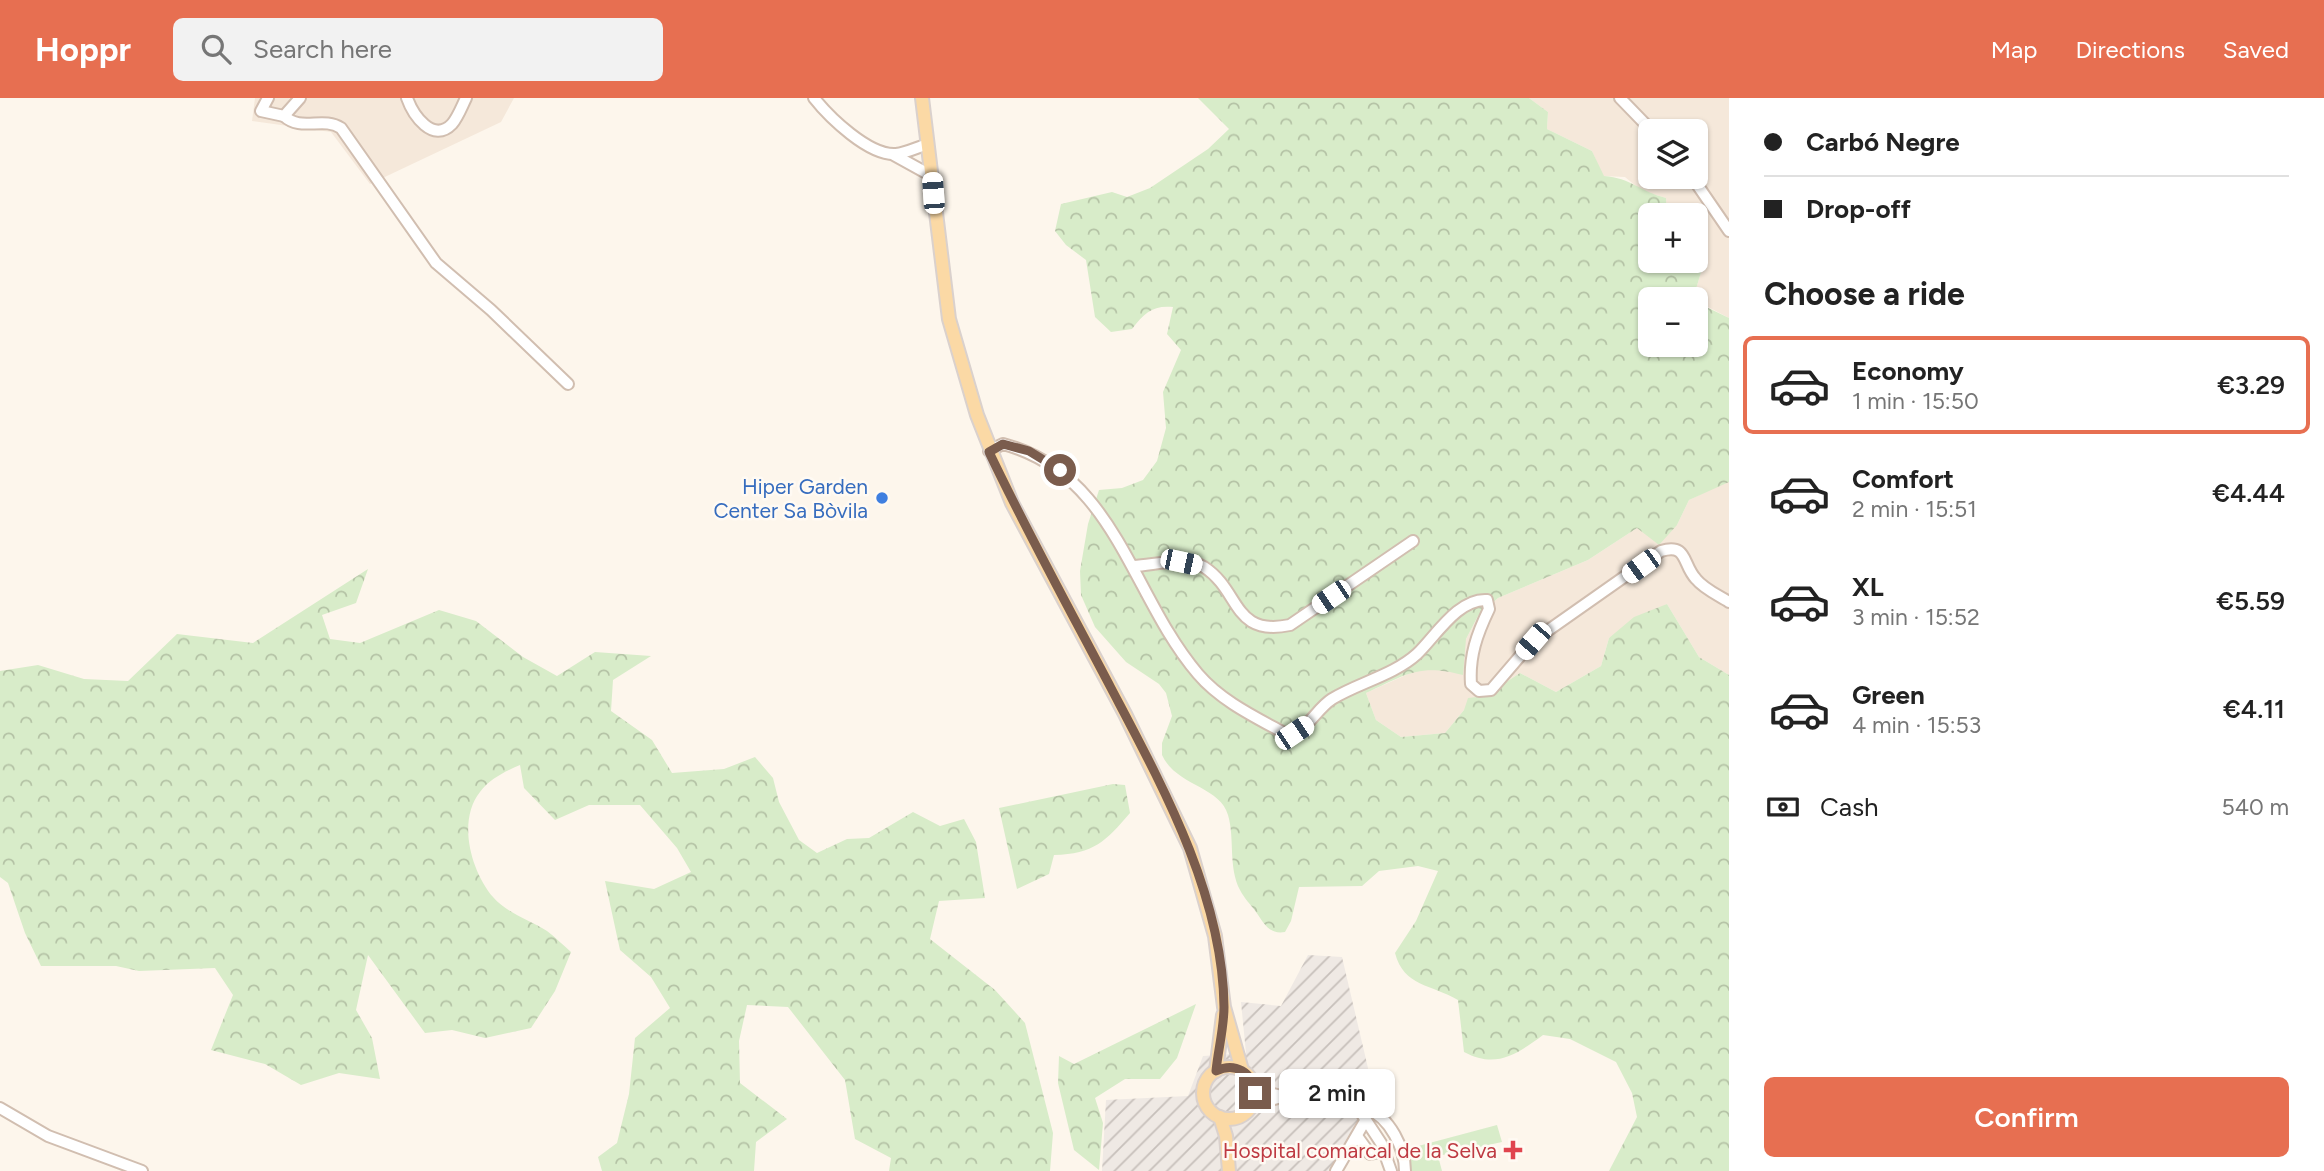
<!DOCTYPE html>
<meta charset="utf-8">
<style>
body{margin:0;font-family:Figtree,sans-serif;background:#f2f2f2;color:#222;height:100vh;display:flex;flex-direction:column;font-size:26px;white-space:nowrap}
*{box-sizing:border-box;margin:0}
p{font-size:23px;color:#767676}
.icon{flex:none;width:38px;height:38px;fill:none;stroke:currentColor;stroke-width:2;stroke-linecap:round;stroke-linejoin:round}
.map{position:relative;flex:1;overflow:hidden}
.panel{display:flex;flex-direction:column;background:#fff;width:595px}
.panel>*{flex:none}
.guide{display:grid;align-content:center;height:154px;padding:0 35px;background:#fff}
.fabs{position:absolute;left:1638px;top:21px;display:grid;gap:14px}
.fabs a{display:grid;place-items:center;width:70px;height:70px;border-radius:10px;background:#fff;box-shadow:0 2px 5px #0004;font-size:35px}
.end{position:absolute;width:32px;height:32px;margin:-16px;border:9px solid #7a5c4d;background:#fff;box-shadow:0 0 0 4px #fff}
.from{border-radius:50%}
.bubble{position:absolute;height:49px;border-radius:10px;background:#fff;box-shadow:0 2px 5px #0004;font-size:23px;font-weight:600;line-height:49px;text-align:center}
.car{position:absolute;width:21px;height:42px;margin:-21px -10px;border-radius:9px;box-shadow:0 0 5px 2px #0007;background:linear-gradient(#fff 24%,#345 0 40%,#fff 0 76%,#345 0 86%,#fff 0)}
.guide b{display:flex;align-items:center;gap:24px;height:66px;font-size:26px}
.guide b+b{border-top:2px solid #e0e0e0}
.guide i{width:18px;height:18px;background:#222}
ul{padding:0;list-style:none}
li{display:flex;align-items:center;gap:21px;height:98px;margin:0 14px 10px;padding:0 21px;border:4px solid transparent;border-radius:10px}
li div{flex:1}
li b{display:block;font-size:26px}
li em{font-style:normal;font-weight:600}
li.selected{border-color:#e76f51}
li>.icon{width:63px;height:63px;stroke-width:1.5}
h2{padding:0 35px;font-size:32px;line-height:84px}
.pay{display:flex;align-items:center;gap:18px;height:77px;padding:0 35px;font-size:26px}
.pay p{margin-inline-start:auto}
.action{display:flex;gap:14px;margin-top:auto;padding:14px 35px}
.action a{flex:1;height:80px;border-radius:10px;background:#e76f51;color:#fff;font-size:28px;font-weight:600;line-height:80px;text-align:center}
header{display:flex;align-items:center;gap:42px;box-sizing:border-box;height:98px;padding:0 35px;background:#e76f51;color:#fff}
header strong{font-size:33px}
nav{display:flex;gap:38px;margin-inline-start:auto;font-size:24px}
.search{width:490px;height:63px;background:#f2f2f2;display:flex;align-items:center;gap:18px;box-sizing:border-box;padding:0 24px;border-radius:10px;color:#767676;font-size:26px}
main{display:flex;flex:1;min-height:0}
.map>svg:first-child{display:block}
.residential{fill:#f5e8da;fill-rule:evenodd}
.industrial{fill:url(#industrial-furrows)}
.green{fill:#d8ecc9}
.forest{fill:url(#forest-crowns)}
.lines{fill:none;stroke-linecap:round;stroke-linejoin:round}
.minor-casing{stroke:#d1beb0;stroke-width:14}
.major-casing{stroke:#dad1cd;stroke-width:16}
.minor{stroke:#fff;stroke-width:10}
.major{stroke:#fbd9a5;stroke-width:12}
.route{stroke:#7a5c4d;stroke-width:9}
.shop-dot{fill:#3f7fe0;stroke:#fffaf3;stroke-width:2.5}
.health-dot{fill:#e0444e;stroke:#fffaf3;stroke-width:2.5}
.labels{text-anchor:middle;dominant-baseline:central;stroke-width:5;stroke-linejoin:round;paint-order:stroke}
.shop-label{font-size:21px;fill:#366cbe;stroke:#fffaf3;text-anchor:end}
.health-label{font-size:21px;fill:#be3a42;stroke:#fffaf3;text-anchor:end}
</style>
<header>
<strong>Hoppr</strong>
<div class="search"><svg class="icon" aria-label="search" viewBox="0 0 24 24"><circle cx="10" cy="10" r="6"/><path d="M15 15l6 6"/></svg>Search here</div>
<nav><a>Map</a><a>Directions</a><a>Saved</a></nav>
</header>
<main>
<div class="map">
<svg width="1729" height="1073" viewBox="0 0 1729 1073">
<defs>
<pattern id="industrial-furrows" width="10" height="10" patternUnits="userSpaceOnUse" patternTransform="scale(1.75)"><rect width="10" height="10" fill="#efe9e4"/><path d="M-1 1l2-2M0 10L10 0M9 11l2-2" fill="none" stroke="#c7c0bb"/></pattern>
<pattern id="forest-crowns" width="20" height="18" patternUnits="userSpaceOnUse" patternTransform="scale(1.75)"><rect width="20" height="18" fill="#d8ecc9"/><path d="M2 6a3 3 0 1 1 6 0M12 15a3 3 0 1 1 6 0" fill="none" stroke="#b4c2a5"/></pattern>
</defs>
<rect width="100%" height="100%" fill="#fdf6ec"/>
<g class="residential">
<path d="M 255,0 L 514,0 L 501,24 L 370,86 L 331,34 L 252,23 Z"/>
<path d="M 1529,0 L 1729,0 L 1729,220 L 1693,201 L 1705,161 L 1696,154 L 1696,117 L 1667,117 L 1666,100 L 1642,93 L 1625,79 L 1603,78 L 1592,53 L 1547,31 L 1548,14 ZM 1650,33 L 1696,33 L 1696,79 L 1650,79 Z"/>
<path d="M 1725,384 L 1729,384 L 1729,577 L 1699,559 L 1667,506 L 1609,540 L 1601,568 L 1556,594 L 1520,575 L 1464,612 L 1445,635 L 1401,639 L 1376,622 L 1366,595 L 1419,571 L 1443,571 L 1466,541 L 1478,518 L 1498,500 L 1588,462 L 1637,430 L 1677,427 L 1689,402 Z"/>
</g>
<path class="industrial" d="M 1308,857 L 1342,859 L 1368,970 L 1365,1003 L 1343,1073 L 1102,1073 L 1106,1002 L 1188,998 L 1203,958 L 1246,955 L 1241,904 L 1281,908 Z"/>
<path class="green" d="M 1497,1027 L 1502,1044 L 1438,1058 L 1442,1073 L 1409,1073 L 1407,1051 Z"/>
<g class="forest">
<path d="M 1198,0 L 1529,0 L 1548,14 L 1547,31 L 1592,53 L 1604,78 C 1631,80 1639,93 1666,100 L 1667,117 L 1650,117 L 1650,163 L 1696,163 L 1696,154 L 1705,161 L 1693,201 L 1650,201 L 1650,247 L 1696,247 L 1696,204 L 1729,220 L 1729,384 L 1689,402 L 1677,427 L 1659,447 L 1637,430 L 1588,462 L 1498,500 L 1478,518 L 1466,541 L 1463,577 C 1419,565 1405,577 1366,595 L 1376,622 L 1401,639 L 1445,635 L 1464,612 L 1468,600 L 1485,598 L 1520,575 L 1556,594 L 1601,568 L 1609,540 L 1634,519 L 1667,506 L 1699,559 L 1729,577 L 1729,1073 L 1609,1073 L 1637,1019 L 1632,995 L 1616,964 L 1570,941 L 1543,937 C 1516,957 1496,971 1464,954 L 1458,902 C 1431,886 1404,889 1395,855 L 1416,823 L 1438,773 L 1418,768 L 1379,773 L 1362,788 L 1299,789 L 1291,823 L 1285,834 C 1269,837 1264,825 1256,814 C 1251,807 1244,800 1240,792 C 1228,769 1235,741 1228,717 C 1220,688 1176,688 1162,657 L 1162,645 L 1172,618 L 1166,595 L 1159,586 L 1126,564 L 1095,529 L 1081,497 L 1080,473 L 1088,426 L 1099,392 L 1122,390 L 1143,382 L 1157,363 L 1166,330 L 1163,294 L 1181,252 L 1167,236 L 1173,209 C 1153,207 1144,215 1132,231 L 1111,234 L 1095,219 L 1086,162 L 1066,147 L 1055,133 L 1061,106 L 1112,94 L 1127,99 L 1150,90 L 1208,51 L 1229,31 Z"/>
<path d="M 368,471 L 356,505 L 322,517 L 330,541 L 360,545 L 439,512 L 476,523 L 523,559 L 557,578 L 595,554 L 651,558 L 613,582 L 611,613 L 652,642 L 672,675 L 724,671 L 755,659 L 773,680 L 779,704 L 799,742 L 817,755 L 847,741 L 869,740 L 913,714 L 940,728 L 964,721 L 976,744 L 985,800 L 939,803 L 930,841 L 995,892 L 1025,925 L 1053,1035 L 1050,1073 L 889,1073 L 891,1060 L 855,1041 L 845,982 L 788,909 L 747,907 L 739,943 L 740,985 L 787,1021 L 756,1044 L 754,1073 L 602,1073 L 598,1059 L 617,1045 L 629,996 L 635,940 L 670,910 L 651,879 L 620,852 L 605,783 L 654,791 L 691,774 L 677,750 L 640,707 L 589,707 L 555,722 L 524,690 L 520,667 C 506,673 489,681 480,694 C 457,723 471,773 493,799 C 508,816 528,821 547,833 C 555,839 563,847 571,854 L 555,893 L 531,930 L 485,940 L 452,932 L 425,935 L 368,857 L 356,912 L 372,940 L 380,981 L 339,975 L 301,987 L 265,966 L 211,952 L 233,897 L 215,870 L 139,873 L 116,868 L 41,868 L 25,835 L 8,785 L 0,779 L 0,573 L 38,567 L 84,581 L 128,583 L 177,536 L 253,545 Z"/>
<path d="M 1113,686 L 1125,687 L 1130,715 C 1106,743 1094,756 1054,757 L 1049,776 L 1017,791 L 999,710 Z"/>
<path d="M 1196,906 L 1177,960 L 1160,981 L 1125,981 L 1095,1000 L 1103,1025 L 1099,1072 L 1074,1052 L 1058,985 L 1059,958 L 1074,966 Z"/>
</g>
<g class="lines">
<defs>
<g id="minor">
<path d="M 268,0 L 261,13 L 284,18 L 300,0"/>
<path d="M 407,0 C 413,17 433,46 452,26 C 458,19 462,8 466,0"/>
<path d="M 814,0 C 829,19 869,58 896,56 C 906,55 918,49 928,46"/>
<path d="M 1620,0 L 1652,33"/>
<path d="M 284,18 C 301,34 323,18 341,30 L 436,165 L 491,212 L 568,286"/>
<path d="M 894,57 L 932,78"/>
<path d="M 1692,79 L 1729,133"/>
<path d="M 989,353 L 1003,346 C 1116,376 1131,498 1198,576 C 1221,603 1255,619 1286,636 C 1308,634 1315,612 1332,601 C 1358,585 1394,577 1417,556 C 1435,539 1458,500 1487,502 L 1489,511 C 1477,536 1469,558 1471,586 L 1479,593 L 1491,592 L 1533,543 L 1661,453 C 1688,445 1682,466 1696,481 C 1704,491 1718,497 1729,504"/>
<path d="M 1134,468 C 1155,467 1185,458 1204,469 C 1241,493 1232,539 1290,527 L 1413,443"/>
<path d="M 1255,990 C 1293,1006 1331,998 1367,1011 C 1390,1019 1405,1051 1405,1073"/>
<path d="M 1252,1007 L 1278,1000"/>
<path d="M 0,1010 L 48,1038 L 142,1073"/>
<path d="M 1358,1010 L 1381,1045 L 1391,1073"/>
<path d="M 1357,1038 L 1370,1056 L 1385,1053"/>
<path d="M 1336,1073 L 1365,1023"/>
</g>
<g id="major">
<path d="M 922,0 L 949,221 L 977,317 L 1012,405 L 1125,616 L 1190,750 L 1215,838 L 1224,909 L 1242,972"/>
<circle cx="1229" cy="995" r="26"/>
<path d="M 1216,973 L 1223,917"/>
<path d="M 1220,1019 L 1226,1038 L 1229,1073"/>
</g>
</defs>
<use href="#minor" class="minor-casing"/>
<use href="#major" class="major-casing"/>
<use href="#minor" class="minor"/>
<use href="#major" class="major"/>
</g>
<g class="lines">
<path class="route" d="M 1060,372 L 1029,353 L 1003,346 L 989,354 C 1027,434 1070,512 1111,590 C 1162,687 1223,797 1224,909 C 1224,930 1218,952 1216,973 C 1235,964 1253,974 1255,995"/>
</g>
<circle class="shop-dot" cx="882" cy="400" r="7"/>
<path class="health-dot" d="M1509.5 1041.5h7v7h7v7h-7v7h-7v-7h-7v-7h7z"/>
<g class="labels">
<g class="shop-label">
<text x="868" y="388">Hiper Garden<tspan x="868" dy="24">Center Sa Bòvila</tspan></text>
</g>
<g class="health-label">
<text x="1497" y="1052">Hospital comarcal de la Selva</text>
</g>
</g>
</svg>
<div class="fabs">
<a><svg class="icon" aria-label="layers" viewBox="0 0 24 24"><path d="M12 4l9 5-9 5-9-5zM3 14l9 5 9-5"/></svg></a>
<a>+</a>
<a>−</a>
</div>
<i class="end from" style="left:1060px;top:372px"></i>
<i class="end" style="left:1255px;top:995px"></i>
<div class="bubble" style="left:1279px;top:971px;width:116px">2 min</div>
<i class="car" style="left:933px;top:95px;rotate:356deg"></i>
<i class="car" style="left:1181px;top:464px;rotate:102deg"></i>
<i class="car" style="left:1641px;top:468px;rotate:234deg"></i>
<i class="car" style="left:1331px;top:499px;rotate:236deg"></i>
<i class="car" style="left:1533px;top:543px;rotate:221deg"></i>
<i class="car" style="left:1294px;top:635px;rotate:56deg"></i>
</div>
<section class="panel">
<div class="guide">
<b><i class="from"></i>Carbó Negre</b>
<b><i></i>Drop-off</b>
</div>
<h2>Choose a ride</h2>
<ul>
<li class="selected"><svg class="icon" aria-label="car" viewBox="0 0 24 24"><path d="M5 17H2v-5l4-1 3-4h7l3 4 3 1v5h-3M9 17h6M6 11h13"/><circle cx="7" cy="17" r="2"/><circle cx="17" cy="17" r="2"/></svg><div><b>Economy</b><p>1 min · 15:50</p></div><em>€3.29</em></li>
<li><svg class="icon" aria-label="car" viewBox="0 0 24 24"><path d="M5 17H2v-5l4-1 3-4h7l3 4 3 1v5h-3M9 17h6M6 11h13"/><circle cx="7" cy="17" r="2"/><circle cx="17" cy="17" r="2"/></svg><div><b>Comfort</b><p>2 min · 15:51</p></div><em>€4.44</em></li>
<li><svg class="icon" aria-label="car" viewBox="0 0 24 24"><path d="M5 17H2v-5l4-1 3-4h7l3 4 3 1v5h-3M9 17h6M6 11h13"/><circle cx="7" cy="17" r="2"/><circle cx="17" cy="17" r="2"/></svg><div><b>XL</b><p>3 min · 15:52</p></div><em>€5.59</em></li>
<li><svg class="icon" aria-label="car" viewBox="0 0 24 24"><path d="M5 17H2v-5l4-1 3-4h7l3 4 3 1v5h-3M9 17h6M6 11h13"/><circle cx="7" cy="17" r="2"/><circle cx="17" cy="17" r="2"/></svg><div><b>Green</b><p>4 min · 15:53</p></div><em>€4.11</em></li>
</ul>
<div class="pay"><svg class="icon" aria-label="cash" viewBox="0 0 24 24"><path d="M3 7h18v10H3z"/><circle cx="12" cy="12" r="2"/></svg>Cash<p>540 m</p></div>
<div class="action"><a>Confirm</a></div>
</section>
</main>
